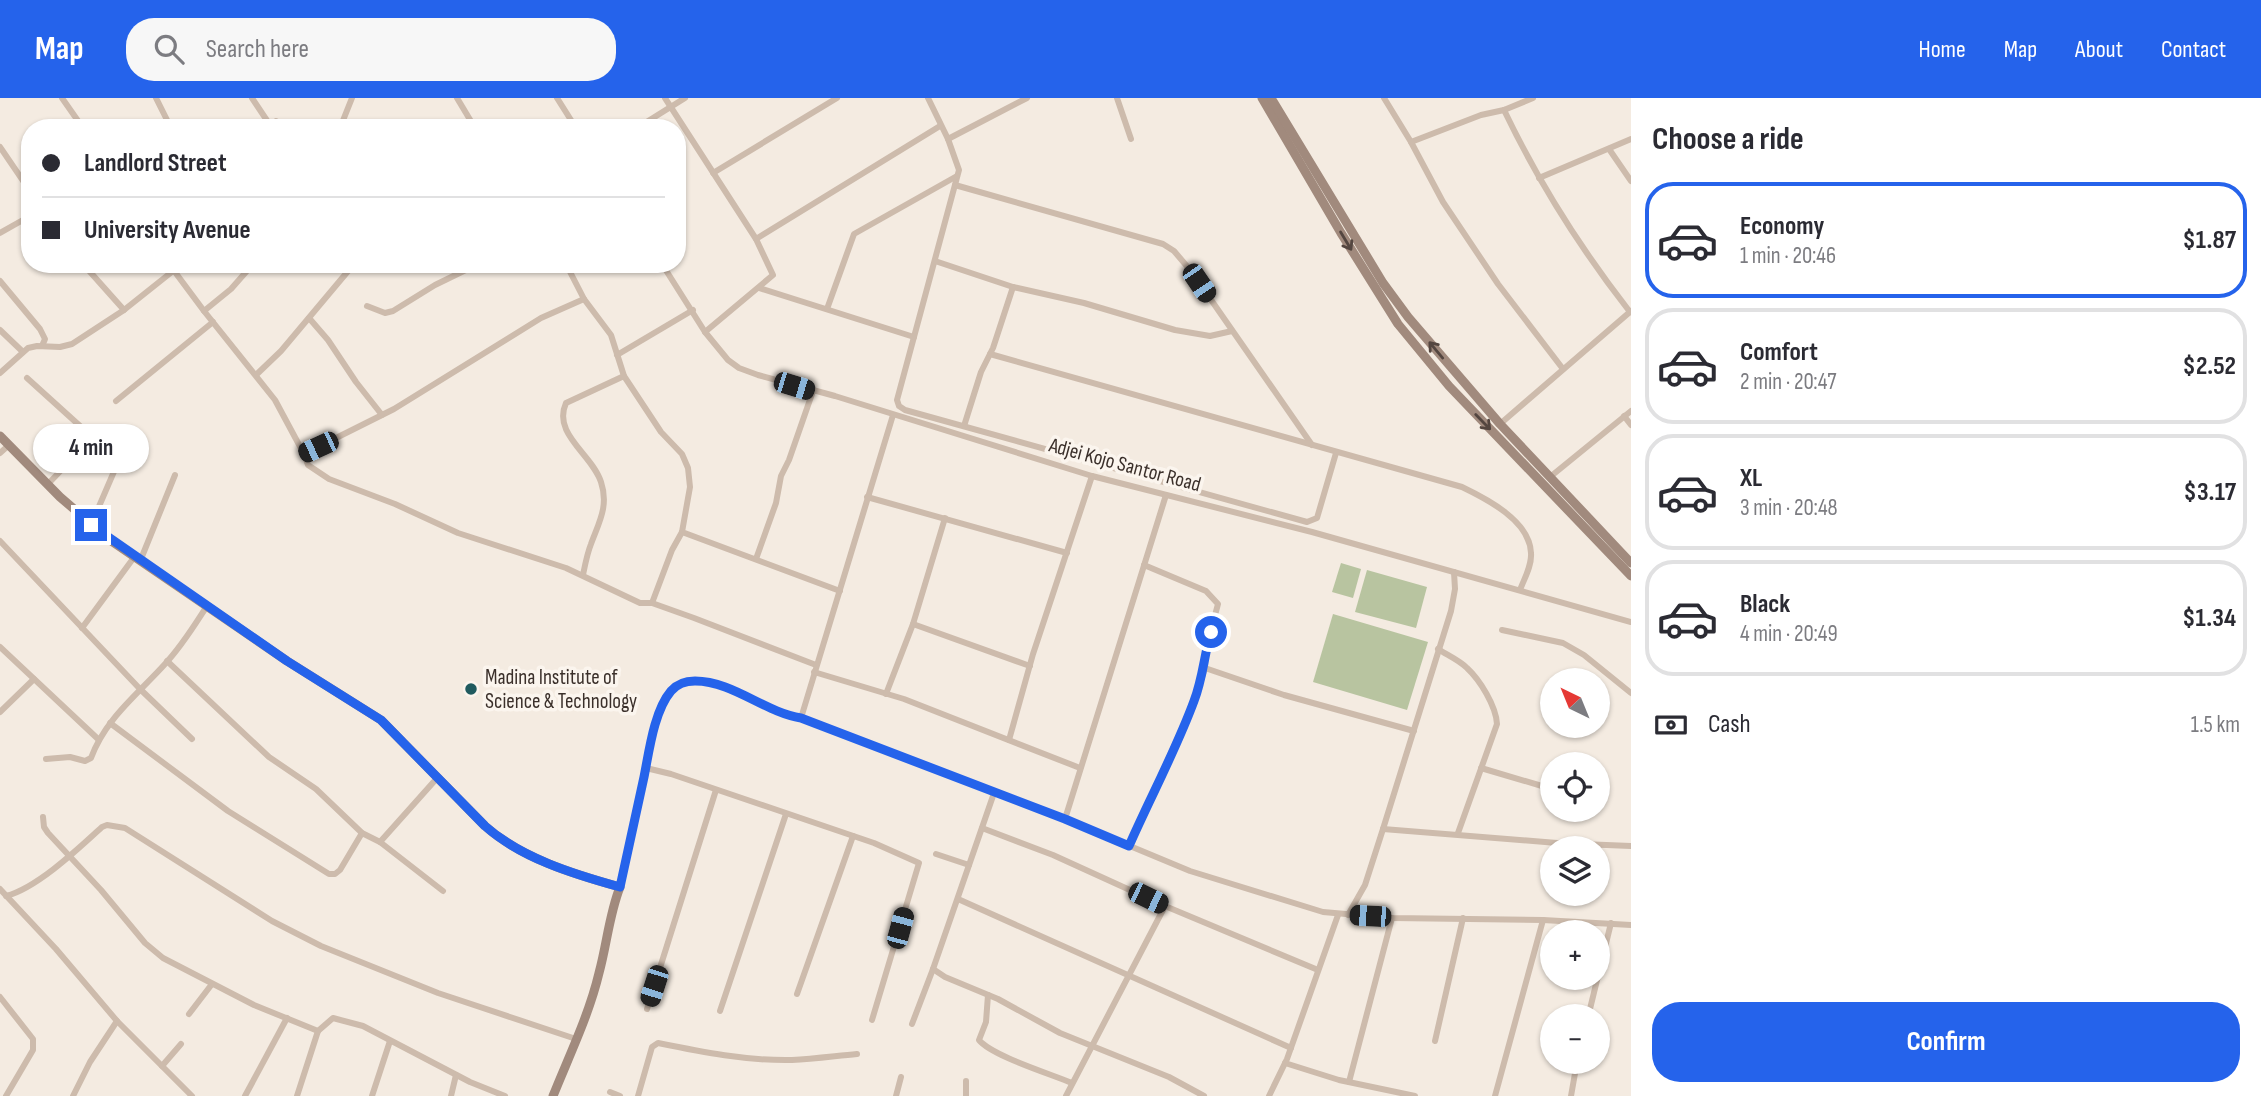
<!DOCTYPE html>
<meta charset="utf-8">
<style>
body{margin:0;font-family:"Sofia Sans Condensed",sans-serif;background:#f7f7f7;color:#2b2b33;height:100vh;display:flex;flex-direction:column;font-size:26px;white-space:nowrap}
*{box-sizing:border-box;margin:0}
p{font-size:23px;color:#7c7c81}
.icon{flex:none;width:38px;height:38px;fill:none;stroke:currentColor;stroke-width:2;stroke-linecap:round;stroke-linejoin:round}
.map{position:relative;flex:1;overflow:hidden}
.panel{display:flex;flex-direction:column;background:#fff;width:630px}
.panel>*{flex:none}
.top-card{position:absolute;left:21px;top:21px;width:665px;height:154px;border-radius:28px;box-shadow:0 2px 5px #0004;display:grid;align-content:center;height:154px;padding:0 21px;background:#fff}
.needle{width:46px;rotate:317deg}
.buttons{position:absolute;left:1540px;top:570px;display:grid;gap:14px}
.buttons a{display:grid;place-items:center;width:70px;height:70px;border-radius:50%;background:#fff;box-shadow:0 2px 5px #0004;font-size:35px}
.end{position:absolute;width:32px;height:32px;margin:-16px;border:9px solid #2563eb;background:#fff;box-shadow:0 0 0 4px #fff}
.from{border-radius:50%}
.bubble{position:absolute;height:49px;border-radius:24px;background:#fff;box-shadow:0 2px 5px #0004;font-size:23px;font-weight:700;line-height:49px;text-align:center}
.car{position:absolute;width:21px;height:42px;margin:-21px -10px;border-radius:9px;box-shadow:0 0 5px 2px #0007;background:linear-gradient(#222 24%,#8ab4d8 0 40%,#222 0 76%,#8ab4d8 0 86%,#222 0)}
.top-card b{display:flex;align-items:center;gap:24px;height:66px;font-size:26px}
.top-card b+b{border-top:2px solid #e1e1e2}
.top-card i{width:18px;height:18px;background:#2b2b33}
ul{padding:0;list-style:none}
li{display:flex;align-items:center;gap:21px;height:116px;margin:0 14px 10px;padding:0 7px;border:4px solid #e1e1e2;border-radius:28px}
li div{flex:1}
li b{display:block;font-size:26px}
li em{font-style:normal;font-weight:700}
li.active{border-color:#2563eb}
li>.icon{width:63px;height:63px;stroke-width:1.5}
h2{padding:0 21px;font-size:32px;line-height:84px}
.pay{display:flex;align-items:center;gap:18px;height:77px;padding:0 21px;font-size:26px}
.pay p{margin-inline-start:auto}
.cta{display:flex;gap:14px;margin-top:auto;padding:14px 21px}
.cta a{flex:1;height:80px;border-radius:28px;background:#2563eb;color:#fff;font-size:28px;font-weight:700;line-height:80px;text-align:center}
header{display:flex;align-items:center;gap:42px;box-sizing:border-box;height:98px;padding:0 35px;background:#2563eb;color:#fff}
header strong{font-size:33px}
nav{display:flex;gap:38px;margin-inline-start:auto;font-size:24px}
.search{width:490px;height:63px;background:#f7f7f7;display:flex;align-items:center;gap:18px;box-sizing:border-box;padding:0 24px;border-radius:28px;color:#7c7c81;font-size:26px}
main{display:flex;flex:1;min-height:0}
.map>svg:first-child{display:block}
.green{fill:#b8c4a0}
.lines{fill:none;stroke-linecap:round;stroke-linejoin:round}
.street{stroke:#cdbbac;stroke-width:6}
.secondary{stroke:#a18a7d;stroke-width:9}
.oneway{stroke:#544640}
.route{stroke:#2563eb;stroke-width:9}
.poi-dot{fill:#1f5a5e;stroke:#fbf5ee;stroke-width:2.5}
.labels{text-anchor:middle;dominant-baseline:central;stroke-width:7;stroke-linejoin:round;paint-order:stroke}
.street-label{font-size:21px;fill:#3b302b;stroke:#fbf5ee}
.poi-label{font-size:21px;fill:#3b302b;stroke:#fbf5ee;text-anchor:start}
</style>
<header>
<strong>Map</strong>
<div class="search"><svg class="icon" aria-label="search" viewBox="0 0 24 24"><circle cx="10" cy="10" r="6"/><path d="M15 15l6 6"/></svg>Search here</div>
<nav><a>Home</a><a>Map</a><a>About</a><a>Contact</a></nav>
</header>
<main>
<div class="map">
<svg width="1631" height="998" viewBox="0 0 1631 998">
<rect width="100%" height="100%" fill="#f4ebe1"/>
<g class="green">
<path d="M 1341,465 L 1361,471 L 1353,500 L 1332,494 Z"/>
<path d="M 1367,472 L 1427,489 L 1416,530 L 1355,514 Z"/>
<path d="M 1333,516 L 1428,544 L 1407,612 L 1313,584 Z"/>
</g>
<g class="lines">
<g class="street">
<path d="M 62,0 L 83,30"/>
<path d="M 156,0 L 171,30"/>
<path d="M 252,0 L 270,27"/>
<path d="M 457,0 L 475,30"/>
<path d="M 557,0 L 576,30"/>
<path d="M 665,0 L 756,141 L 773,177 L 705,234"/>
<path d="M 928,0 L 948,41 L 959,72 L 897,302 L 899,308 L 905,312 L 1307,424 L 1317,420 L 1336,355"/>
<path d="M 1117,0 L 1131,41"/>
<path d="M 1384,0 L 1411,44 L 1443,104 L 1498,186 L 1563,271"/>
<path d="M 1504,12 C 1539,85 1580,150 1630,214"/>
<path d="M 267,30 L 276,23 L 288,30"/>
<path d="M 340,30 L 352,0"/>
<path d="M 637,30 L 685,0"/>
<path d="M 948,41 L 1027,0"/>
<path d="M 1411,44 L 1481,17 L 1504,12 L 1533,0"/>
<path d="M 0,49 L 30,93"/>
<path d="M 1609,51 L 1631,83"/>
<path d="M 713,75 L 837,0"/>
<path d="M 1539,80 L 1631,41"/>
<path d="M 955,87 L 1163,146 L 1174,153 L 1191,173 L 1312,347"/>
<path d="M 0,135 L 30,118"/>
<path d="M 756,141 L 940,28"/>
<path d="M 935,163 L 1013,189 L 1084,205 L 1175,232 L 1210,238 L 1232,233"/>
<path d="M 83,166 L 124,212"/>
<path d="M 169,166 L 204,213"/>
<path d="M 253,166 L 231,191 L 204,213 L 275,302 L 304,356 L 394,311 L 541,220 L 584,201"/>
<path d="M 566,166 L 584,201 L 611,237 L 624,278 L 661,334 L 682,356 L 688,370 L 690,389 L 682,434 L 840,493"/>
<path d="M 662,166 L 705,234 L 728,262 L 739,270 L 758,277 L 835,298 L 1092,378 L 1312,434 L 1631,524"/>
<path d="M 0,183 L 40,231 L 45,241 L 42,248"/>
<path d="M 759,190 L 914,239"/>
<path d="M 367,208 L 385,215 L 393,213 L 435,187 L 478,166"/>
<path d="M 827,211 L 854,136 L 957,78"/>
<path d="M 309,220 L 328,242 L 356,284 L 382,317"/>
<path d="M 0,232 L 23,254"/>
<path d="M 990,256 L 1462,389 C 1487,401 1530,423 1531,455 C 1532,468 1524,481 1520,492"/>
<path d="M 617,257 L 693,212"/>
<path d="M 0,275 L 28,250 L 37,248 L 60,249 L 72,246 L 124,212 L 173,173"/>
<path d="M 257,276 L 281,253 L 354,166"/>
<path d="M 27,280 L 90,337 L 91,341 L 48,386"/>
<path d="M 116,303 L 213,224"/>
<path d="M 1624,318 L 1631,327"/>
<path d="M 1500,326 L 1631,213"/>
<path d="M 964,328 L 981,274 L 993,250 L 1013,189"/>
<path d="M 0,355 L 9,347"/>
<path d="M 304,356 L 308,367 L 329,381 L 395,406 L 458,435 L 566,470 L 640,505 L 652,505 L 694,520 L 816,567"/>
<path d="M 1550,379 L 1631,313"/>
<path d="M 867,399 L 1067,455"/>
<path d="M 91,427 L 125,348"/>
<path d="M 0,443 L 140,591 L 192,641"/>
<path d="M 141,461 L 175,377"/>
<path d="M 756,461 L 776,405 L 781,378 L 789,362 L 813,293"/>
<path d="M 583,477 C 585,467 587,456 591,446 C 599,424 609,408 601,384 C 592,356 552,336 566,305 L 624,278"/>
<path d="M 652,505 L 672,452 L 682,434"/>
<path d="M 913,526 L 1030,568"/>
<path d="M 82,530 L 135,458"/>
<path d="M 1502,532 L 1563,545 L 1584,557 L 1631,595"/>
<path d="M 0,549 L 98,641"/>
<path d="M 1438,551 C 1447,557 1459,562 1467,570 C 1480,582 1496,608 1497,626 L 1458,735"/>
<path d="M 167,563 L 269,659 L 316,691 L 362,735 L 380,744 L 443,793"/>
<path d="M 1205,570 L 1284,597 L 1414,633"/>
<path d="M 814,574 L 904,601 L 1080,670"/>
<path d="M 886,596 L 913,526 L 945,420"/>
<path d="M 0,614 L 34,581"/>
<path d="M 801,620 L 893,317"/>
<path d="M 110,625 L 228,713 L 329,776 L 335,776 L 340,772 L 362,735"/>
<path d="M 1009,642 L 1033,556 L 1092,378"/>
<path d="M 46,661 L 70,659 L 85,663 L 91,660 C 105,621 138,596 165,566 C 182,548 194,528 207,508"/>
<path d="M 646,670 L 671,676 L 874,745 L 919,765 L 872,922"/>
<path d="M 1481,670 L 1552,691"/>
<path d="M 43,719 L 44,729 L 48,735 L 101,792 L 145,845 L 163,860 L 254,907 L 318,933"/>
<path d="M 1065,721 L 1166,397"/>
<path d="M 982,730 L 1053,757 L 1165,808 L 1318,872"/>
<path d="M 1383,731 L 1557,745 L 1631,748"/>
<path d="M 380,744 L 438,679"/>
<path d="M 1129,748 L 1194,604 L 1205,570 L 1206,551 L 1218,506 L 1206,493 L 1144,467"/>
<path d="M 936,756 L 969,767"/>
<path d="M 620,789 C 628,751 637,712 645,674 C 650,650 655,612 671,593 C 677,586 686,583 695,583 C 733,582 764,615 801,620 L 1065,721 L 1190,773 L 1323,814 L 1392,820 L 1543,822 L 1631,827"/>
<path d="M 0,791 L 56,851 L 117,923 L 192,998"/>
<path d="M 6,798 C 37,790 78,751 102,729 L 107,727 L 125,730 L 272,823 L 321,848 L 438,895 L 576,941"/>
<path d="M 958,801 L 1291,950"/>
<path d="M 1348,817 L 1365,787 L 1383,731 L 1451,513 L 1455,491 L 1454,474"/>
<path d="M 933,871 L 945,879 L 998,901 L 1060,935 L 1169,979 L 1204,998"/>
<path d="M 797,896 L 853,738"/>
<path d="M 988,897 L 986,924 L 979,942 C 992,958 1051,976 1072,985"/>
<path d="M 0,899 L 33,941 L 33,952 L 6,998"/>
<path d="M 647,911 L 716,692"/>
<path d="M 720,913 L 786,716"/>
<path d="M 189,916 L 212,886"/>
<path d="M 1588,919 L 1611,825"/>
<path d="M 912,926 L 933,871 L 994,695"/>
<path d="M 1435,943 L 1463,820"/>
<path d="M 1285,965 L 1339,982 L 1415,998"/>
<path d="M 162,968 L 181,946"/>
<path d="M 966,983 L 966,998"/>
<path d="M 1349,984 L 1392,820"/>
<path d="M 610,994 L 620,998"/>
<path d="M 73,998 L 90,964 L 117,923"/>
<path d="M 245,998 L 287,920"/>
<path d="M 297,998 L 318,933 L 333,920 L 363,928 L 470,984 L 505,998"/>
<path d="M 372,998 L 390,943"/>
<path d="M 451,998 L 456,977"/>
<path d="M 638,998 L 652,949 L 658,945 C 702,954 747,963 792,962 C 814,961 835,958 857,956"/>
<path d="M 896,998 L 901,979"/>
<path d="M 1066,998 L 1165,808"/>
<path d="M 1269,998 L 1287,961 L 1338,817"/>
<path d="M 1495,998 L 1543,822"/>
<path d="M 1571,998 L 1577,964"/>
</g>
<g class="secondary">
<path d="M 1262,0 L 1341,135 L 1398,226 L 1449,288 L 1631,478"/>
<path d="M 1271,0 L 1383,185 L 1408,219 L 1500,326 L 1631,465"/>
<path d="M 0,338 L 60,399 L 110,442 L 287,563 L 381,622 L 485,728 C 521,760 573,776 620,789 C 609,817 607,846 599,875 C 589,917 569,958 553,998"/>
</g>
</g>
<defs><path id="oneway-shaft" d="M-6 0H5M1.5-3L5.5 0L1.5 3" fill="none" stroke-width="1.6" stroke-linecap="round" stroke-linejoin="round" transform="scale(1.75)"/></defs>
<g class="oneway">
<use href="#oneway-shaft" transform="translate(1346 143) rotate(59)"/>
<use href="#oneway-shaft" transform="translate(1436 252) rotate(-130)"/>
<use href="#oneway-shaft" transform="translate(1483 324) rotate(46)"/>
</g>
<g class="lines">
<path class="route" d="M 91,427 L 287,563 L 381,622 L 485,728 C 521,760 573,776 620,789 C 628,753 636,716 644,679 C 649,654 654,613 671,593 C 677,586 686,583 695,583 C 733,583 764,614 801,620 L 1065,721 L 1129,748 C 1150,700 1176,652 1194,603 C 1203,580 1204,557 1211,534"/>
</g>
<circle class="poi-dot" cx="471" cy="591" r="7"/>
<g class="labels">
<g class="street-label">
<text transform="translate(1125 367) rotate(15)">Adjei Kojo Santor Road</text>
</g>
<g class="poi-label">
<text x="485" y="579">Madina Institute of<tspan x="485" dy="24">Science &amp; Technology</tspan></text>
</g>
</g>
</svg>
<div class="buttons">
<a><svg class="needle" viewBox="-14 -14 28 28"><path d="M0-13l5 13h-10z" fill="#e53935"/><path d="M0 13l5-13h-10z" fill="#7c7c81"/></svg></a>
<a><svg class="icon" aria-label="locate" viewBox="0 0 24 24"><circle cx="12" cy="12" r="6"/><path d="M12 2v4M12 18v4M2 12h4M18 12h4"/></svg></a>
<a><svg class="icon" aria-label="layers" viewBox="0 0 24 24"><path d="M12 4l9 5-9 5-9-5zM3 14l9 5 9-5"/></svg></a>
<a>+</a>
<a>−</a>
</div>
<i class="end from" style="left:1211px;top:534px"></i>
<i class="end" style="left:91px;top:427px"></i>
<div class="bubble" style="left:33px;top:326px;width:116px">4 min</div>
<i class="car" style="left:1199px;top:185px;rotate:146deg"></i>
<i class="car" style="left:794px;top:288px;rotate:107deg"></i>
<i class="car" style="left:318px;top:349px;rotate:245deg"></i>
<i class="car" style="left:1148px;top:800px;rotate:116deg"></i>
<i class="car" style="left:1370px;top:818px;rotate:273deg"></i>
<i class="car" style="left:900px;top:830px;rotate:15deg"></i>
<i class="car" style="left:654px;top:888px;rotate:198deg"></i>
<div class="top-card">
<b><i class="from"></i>Landlord Street</b>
<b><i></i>University Avenue</b>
</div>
</div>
<section class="panel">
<h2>Choose a ride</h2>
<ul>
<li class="active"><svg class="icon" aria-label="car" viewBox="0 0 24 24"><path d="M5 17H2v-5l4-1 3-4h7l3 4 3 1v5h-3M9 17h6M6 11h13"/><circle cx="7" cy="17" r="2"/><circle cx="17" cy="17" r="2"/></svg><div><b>Economy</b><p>1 min · 20:46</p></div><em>$1.87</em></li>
<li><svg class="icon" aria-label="car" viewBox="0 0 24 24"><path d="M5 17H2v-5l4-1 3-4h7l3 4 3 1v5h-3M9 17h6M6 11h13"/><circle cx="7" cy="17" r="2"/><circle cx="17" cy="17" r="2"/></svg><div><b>Comfort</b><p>2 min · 20:47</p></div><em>$2.52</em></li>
<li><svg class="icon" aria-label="car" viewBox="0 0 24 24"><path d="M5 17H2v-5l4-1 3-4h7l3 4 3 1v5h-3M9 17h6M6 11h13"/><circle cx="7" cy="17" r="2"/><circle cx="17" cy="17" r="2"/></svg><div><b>XL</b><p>3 min · 20:48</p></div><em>$3.17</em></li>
<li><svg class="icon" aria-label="car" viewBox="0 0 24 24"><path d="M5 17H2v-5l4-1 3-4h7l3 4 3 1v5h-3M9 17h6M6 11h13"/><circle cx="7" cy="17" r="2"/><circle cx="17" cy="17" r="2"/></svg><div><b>Black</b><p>4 min · 20:49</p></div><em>$1.34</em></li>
</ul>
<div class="pay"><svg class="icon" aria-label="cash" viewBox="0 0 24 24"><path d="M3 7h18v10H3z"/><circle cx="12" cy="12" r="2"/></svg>Cash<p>1.5 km</p></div>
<div class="cta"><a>Confirm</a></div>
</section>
</main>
